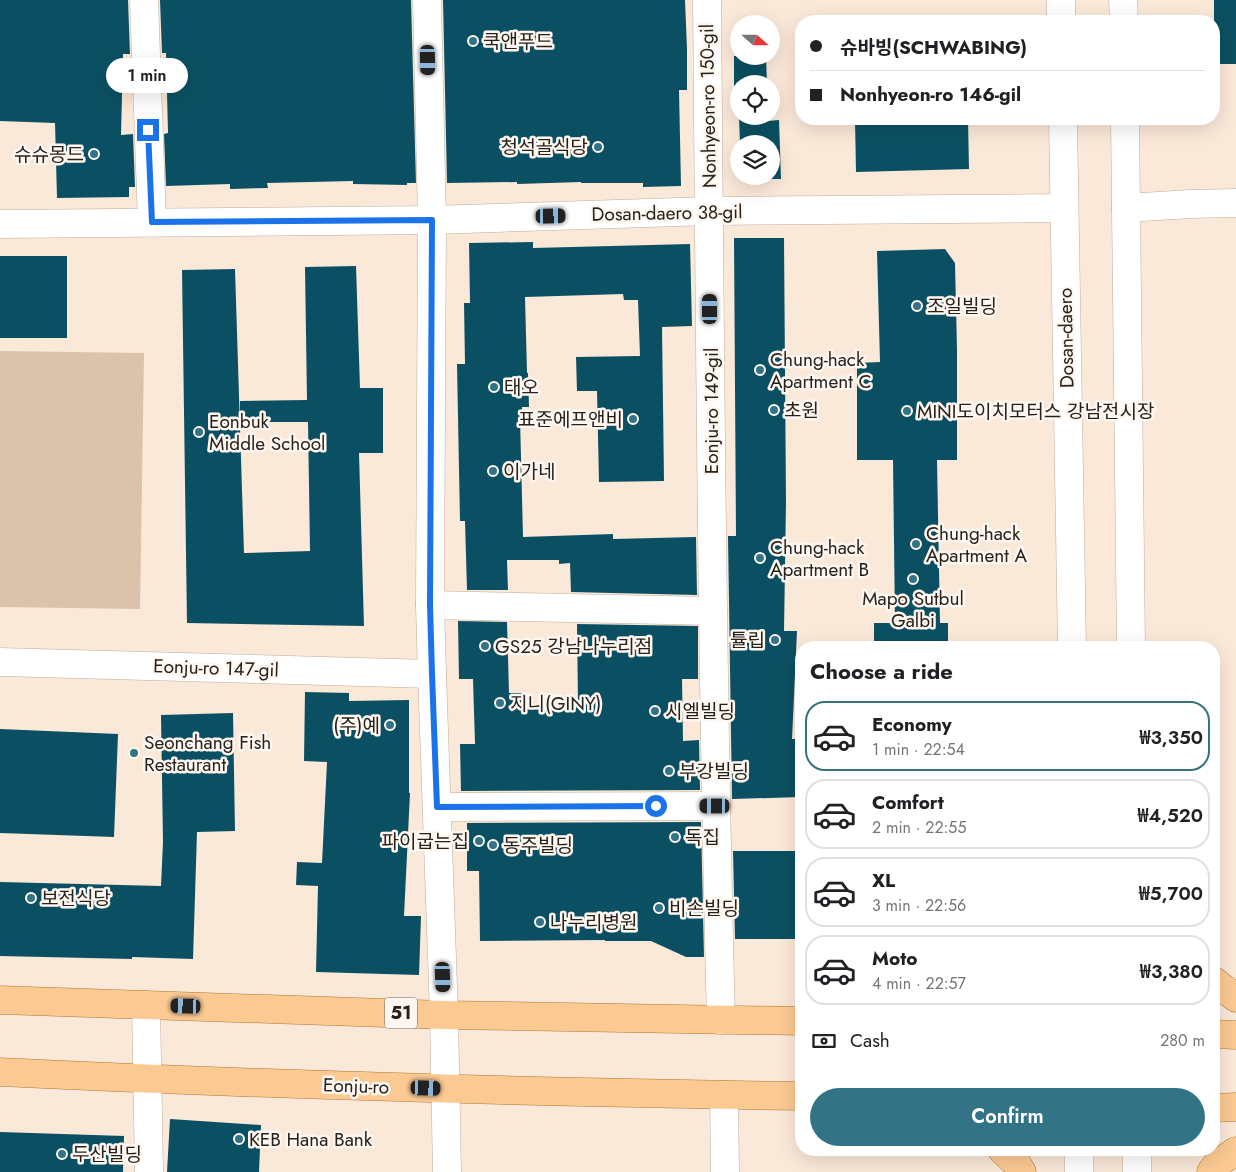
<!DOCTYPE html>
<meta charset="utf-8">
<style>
body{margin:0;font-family:Jost,"Noto Sans KR",sans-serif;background:#f2f2f2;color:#202124;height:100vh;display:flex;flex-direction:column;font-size:19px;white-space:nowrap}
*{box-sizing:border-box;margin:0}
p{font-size:16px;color:#757577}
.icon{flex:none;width:28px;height:28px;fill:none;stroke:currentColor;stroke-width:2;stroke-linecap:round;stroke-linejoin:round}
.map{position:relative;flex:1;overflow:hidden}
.panel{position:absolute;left:795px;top:641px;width:425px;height:515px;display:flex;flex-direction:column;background:#fff;border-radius:20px;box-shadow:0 5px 20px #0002}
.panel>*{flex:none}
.hud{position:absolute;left:795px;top:15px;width:425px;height:110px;border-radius:20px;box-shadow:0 5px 20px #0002;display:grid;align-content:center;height:110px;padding:0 15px;background:#fff}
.needle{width:32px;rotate:111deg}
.fabs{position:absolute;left:730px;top:15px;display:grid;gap:10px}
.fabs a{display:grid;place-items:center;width:50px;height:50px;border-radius:50%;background:#fff;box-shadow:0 5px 20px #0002;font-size:25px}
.end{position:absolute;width:22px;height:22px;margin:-11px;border:6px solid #1a73e8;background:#fff;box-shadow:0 0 0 2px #fff}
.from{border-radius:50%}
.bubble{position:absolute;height:35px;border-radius:18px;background:#fff;box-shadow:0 5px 20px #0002;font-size:16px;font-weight:600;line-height:35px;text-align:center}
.car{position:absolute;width:15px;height:30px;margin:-15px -8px;border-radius:6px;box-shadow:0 0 4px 1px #0007;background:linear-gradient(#222 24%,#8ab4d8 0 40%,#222 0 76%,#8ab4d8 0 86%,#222 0)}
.hud b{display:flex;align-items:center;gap:18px;height:48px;font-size:19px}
.hud b+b{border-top:1px solid #e0e0e0}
.hud i{width:12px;height:12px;background:#202124}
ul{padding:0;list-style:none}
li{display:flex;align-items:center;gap:15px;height:70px;margin:0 10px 8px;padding:0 5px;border:2px solid #e0e0e0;border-radius:20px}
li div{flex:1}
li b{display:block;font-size:19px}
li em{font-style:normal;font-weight:600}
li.on{border-color:#327386}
li>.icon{width:45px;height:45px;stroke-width:1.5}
h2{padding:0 15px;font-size:22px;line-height:60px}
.pay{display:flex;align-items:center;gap:12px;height:55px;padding:0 15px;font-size:19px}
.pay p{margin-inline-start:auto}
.button{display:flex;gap:10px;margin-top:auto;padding:10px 15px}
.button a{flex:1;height:58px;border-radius:30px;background:#327386;color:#fff;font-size:20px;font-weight:600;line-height:58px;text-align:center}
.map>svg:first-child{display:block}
.green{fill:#dbc2ab}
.building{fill:#0b5062}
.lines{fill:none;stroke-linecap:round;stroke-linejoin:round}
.minor-casing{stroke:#bead9e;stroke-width:29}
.secondary-casing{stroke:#bead9e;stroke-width:29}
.primary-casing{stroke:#af773a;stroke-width:29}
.minor{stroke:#fff;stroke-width:28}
.secondary{stroke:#fff;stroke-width:28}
.primary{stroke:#fbc992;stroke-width:28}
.route{stroke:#1a73e8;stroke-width:6}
.poi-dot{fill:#327386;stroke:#fef7f1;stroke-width:2}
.labels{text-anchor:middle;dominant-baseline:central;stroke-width:5;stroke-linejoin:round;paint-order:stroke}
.shield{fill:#fef7f1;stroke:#68615b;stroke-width:1}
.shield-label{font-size:18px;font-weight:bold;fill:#27211b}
.poi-label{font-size:19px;fill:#27211b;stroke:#fef7f1;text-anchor:start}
.street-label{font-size:19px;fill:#27211b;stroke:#fef7f1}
</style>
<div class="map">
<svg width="1236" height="1172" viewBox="0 0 1236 1172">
<rect width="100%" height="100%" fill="#fae8d8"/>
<path class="green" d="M 0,351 L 144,353 L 140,609 L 0,607 Z"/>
<g class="building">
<path d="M 0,0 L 128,0 L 130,54 L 123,54 L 121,135 L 133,134 L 135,187 L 129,187 L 129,197 L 57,198 L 55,123 L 0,121 Z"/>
<path d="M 160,0 L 411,0 L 416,183 L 407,183 L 407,185 L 353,184 L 353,181 L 267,183 L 268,188 L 230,189 L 230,184 L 166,186 L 164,134 L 168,133 L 166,53 L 162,53 Z"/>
<path d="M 443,0 L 685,0 L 687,49 L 687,90 L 679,90 L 681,186 L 643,187 L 643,183 L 581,183 L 581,182 L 517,184 L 517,182 L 447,183 Z"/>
<rect x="1214" y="0" width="22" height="64"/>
<path d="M 734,56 L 766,56 L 767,84 L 739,84 L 739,93 L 739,86 L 734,86 Z"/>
<path d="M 739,116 L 768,116 L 768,121 L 779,120 L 781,179 L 756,179 L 753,176 L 771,176 L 771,144 L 740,144 Z"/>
<path d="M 855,119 L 968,119 L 969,169 L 856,172 Z"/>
<path d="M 734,238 L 784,238 L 786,502 L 784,631 L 797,631 L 792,739 L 798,739 L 801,774 L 801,797 L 732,799 L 728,536 L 736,536 Z"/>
<path d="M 533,242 L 533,248 L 690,244 L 692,326 L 662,327 L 664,481 L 599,482 L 597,391 L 577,391 L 576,357 L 640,356 L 638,300 L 624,300 L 623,294 L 525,297 L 527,373 L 528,373 L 529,407 L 522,407 L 522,418 L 520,418 L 523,537 L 613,534 L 613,539 L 696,537 L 697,595 L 571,592 L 570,563 L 559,564 L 559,560 L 507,560 L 508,590 L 467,590 L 465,521 L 460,521 L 457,364 L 465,364 L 464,303 L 470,303 L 469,243 Z"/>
<path d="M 945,249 L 955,263 L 957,349 L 957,460 L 937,460 L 940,623 L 948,623 L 948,648 L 874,648 L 874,623 L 895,623 L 893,460 L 857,460 L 857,363 L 880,362 L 877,251 Z"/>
<rect x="0" y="256" width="67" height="82"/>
<path d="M 356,266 L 360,388 L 383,388 L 383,453 L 359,453 L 364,626 L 187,623 L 182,270 L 235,269 L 244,553 L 310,551 L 308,422 L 240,422 L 240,401 L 307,400 L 305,267 Z"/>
<path d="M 458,621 L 507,622 L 509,693 L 526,693 L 526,704 L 578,703 L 577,624 L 698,626 L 698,679 L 682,679 L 683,741 L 699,740 L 700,790 L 461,791 L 460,744 L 475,744 L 473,679 L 459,679 Z"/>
<path d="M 305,692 L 349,693 L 349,701 L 409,700 L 409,793 L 410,793 L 404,916 L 421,916 L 419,975 L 316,972 L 318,886 L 296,885 L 297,862 L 322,863 L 327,762 L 304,761 Z"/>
<path d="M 233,713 L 235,831 L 197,832 L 193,959 L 132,957 L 132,959 L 0,956 L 0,882 L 161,886 L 163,842 L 161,715 Z"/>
<path d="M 0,729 L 118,734 L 114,837 L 0,833 Z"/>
<path d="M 701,822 L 704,957 L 686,957 L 651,941 L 605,941 L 605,940 L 480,941 L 479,871 L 467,871 L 467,823 Z"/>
<path d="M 733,851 L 801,851 L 801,939 L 735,939 Z"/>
<path d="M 170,1119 L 261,1125 L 259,1172 L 167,1172 Z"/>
<path d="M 0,1132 L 124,1136 L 123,1172 L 0,1172 Z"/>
</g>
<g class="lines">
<defs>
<g id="minor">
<path d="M 144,0 L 152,222"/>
<path d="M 427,0 L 432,220 L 430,605 L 432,674 L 444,1015 L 447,1172"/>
<path d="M 707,0 C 710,340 712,680 721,1020"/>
<path d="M 1126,208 L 1191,204 L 1236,203"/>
<path d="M 0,224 L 432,220 L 709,211 L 1064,208"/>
<path d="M 430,605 L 713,611"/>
<path d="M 0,662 L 432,674"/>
<path d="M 437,807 L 715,806"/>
<path d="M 146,1005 L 149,1172"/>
<path d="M 724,1095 L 725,1172"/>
</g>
<g id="secondary">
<path d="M 1061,0 L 1061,21"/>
<path d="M 1123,0 L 1124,21"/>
<path d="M 1063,119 L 1072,648"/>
<path d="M 1125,119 L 1131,648"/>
<path d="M 1079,1150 L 1079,1172"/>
<path d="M 1137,1150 L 1137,1172"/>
</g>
<g id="primary">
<path d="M 1214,981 L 1236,998"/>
<path d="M 0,1000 L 444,1015 L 801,1021"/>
<path d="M 1214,1034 L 1236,1035"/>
<path d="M 0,1072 C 267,1085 534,1092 801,1096"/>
<path d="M 1214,1108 L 1236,1107"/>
<path d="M 1002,1150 L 1017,1164 L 1022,1172"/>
<path d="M 1211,1172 L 1217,1164 L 1236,1151"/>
</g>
</defs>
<use href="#minor" class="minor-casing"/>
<use href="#secondary" class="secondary-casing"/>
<use href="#primary" class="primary-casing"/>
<use href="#minor" class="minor"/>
<use href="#secondary" class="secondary"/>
<use href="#primary" class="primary"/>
</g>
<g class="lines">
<path class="route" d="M 148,130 L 152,222 L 432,220 L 430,605 L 432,674 L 437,807 L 656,806"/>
</g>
<g class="poi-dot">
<circle cx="473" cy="41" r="5"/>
<circle cx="598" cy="147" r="5"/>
<circle cx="94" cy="154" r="5"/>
<circle cx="917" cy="306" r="5"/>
<circle cx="760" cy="370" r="5"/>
<circle cx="494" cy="387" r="5"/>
<circle cx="774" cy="410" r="5"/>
<circle cx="907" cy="411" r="5"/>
<circle cx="633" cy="419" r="5"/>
<circle cx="199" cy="432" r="5"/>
<circle cx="493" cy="471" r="5"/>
<circle cx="916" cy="544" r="5"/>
<circle cx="760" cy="558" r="5"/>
<circle cx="913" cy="579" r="5"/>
<circle cx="775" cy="640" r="5"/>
<circle cx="485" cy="646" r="5"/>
<circle cx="500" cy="703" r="5"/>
<circle cx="655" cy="711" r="5"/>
<circle cx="390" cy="725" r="5"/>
<circle cx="134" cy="753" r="5"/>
<circle cx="669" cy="771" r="5"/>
<circle cx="675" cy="837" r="5"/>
<circle cx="479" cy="841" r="5"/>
<circle cx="493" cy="845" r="5"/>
<circle cx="31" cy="898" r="5"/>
<circle cx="659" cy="908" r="5"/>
<circle cx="540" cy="922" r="5"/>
<circle cx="239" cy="1139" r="5"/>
<circle cx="62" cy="1154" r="5"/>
</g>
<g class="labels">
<rect class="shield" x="385" y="997.5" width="32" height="31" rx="4"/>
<g class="shield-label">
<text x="401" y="1013">51</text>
</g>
<g class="poi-label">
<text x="483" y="41">쿡앤푸드</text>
<text x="588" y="147" text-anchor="end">청석골식당</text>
<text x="84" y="154" text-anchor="end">슈슈몽드</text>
<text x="927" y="306">조일빌딩</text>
<text x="770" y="359">Chung-hack<tspan x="770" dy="22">Apartment C</tspan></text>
<text x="504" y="387">태오</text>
<text x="784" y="410">초원</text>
<text x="917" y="411">MINI도이치모터스 강남전시장</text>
<text x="623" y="419" text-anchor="end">표준에프앤비</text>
<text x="209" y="421">Eonbuk<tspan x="209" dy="22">Middle School</tspan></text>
<text x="503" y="471">이가네</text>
<text x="926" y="533">Chung-hack<tspan x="926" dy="22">Apartment A</tspan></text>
<text x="770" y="547">Chung-hack<tspan x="770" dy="22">Apartment B</tspan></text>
<text x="913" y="598" text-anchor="middle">Mapo Sutbul<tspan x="913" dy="22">Galbi</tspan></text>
<text x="765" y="640" text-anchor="end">튤립</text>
<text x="495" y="646">GS25 강남나누리점</text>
<text x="510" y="703">지니(GINY)</text>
<text x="665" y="711">시엘빌딩</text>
<text x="380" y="725" text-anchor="end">(주)예</text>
<text x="144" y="742">Seonchang Fish<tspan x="144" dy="22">Restaurant</tspan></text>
<text x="679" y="771">부강빌딩</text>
<text x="685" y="837">독집</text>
<text x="469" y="841" text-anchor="end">파이굽는집</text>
<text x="503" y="845">동주빌딩</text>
<text x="41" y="898">보전식당</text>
<text x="669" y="908">비손빌딩</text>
<text x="550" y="922">나누리병원</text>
<text x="249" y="1139">KEB Hana Bank</text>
<text x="72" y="1154">두산빌딩</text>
</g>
<g class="street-label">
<text transform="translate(708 106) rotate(-91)">Nonhyeon-ro 150-gil</text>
<text transform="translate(667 213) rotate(-1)">Dosan-daero 38-gil</text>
<text transform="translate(1066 338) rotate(-91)">Dosan-daero</text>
<text transform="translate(711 411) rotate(-90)">Eonju-ro 149-gil</text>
<text transform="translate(216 668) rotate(2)">Eonju-ro 147-gil</text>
<text transform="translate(356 1086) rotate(2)">Eonju-ro</text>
</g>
</g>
</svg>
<div class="fabs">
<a><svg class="needle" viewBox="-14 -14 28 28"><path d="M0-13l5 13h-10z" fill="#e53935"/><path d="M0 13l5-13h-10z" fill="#757577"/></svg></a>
<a><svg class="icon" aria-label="locate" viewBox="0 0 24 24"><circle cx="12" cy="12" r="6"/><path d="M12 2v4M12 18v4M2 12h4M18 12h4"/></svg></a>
<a><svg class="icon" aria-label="layers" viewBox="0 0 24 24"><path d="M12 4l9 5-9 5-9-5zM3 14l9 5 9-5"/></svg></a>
</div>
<i class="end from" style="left:656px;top:806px"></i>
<i class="end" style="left:148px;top:130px"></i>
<div class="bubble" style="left:106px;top:58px;width:82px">1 min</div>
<i class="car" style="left:428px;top:60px;rotate:179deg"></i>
<i class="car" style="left:551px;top:216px;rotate:89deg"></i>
<i class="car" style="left:710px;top:309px;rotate:0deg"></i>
<i class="car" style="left:715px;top:806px;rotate:270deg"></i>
<i class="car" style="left:443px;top:977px;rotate:178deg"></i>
<i class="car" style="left:186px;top:1006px;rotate:272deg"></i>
<i class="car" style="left:426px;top:1088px;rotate:92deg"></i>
<div class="hud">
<b><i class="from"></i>슈바빙(SCHWABING)</b>
<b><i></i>Nonhyeon-ro 146-gil</b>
</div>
<section class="panel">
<h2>Choose a ride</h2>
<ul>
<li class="on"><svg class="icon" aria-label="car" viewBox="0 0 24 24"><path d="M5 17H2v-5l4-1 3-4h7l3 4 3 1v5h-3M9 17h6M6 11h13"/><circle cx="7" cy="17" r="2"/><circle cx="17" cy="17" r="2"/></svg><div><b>Economy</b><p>1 min · 22:54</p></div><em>₩3,350</em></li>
<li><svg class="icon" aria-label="car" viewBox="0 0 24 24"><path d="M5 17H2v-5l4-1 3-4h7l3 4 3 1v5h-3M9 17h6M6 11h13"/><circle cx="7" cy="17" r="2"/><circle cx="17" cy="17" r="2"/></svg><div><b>Comfort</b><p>2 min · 22:55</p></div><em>₩4,520</em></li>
<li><svg class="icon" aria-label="car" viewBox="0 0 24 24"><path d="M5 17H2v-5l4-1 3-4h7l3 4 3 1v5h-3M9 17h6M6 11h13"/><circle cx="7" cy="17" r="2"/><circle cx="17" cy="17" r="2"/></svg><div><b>XL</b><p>3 min · 22:56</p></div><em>₩5,700</em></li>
<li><svg class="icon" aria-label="car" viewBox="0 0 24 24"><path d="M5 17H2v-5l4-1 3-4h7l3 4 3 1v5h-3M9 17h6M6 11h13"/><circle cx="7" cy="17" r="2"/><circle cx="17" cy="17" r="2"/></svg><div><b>Moto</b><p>4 min · 22:57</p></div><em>₩3,380</em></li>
</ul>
<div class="pay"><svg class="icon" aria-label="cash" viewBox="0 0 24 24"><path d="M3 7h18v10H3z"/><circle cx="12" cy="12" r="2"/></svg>Cash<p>280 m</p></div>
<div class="button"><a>Confirm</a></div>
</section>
</div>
